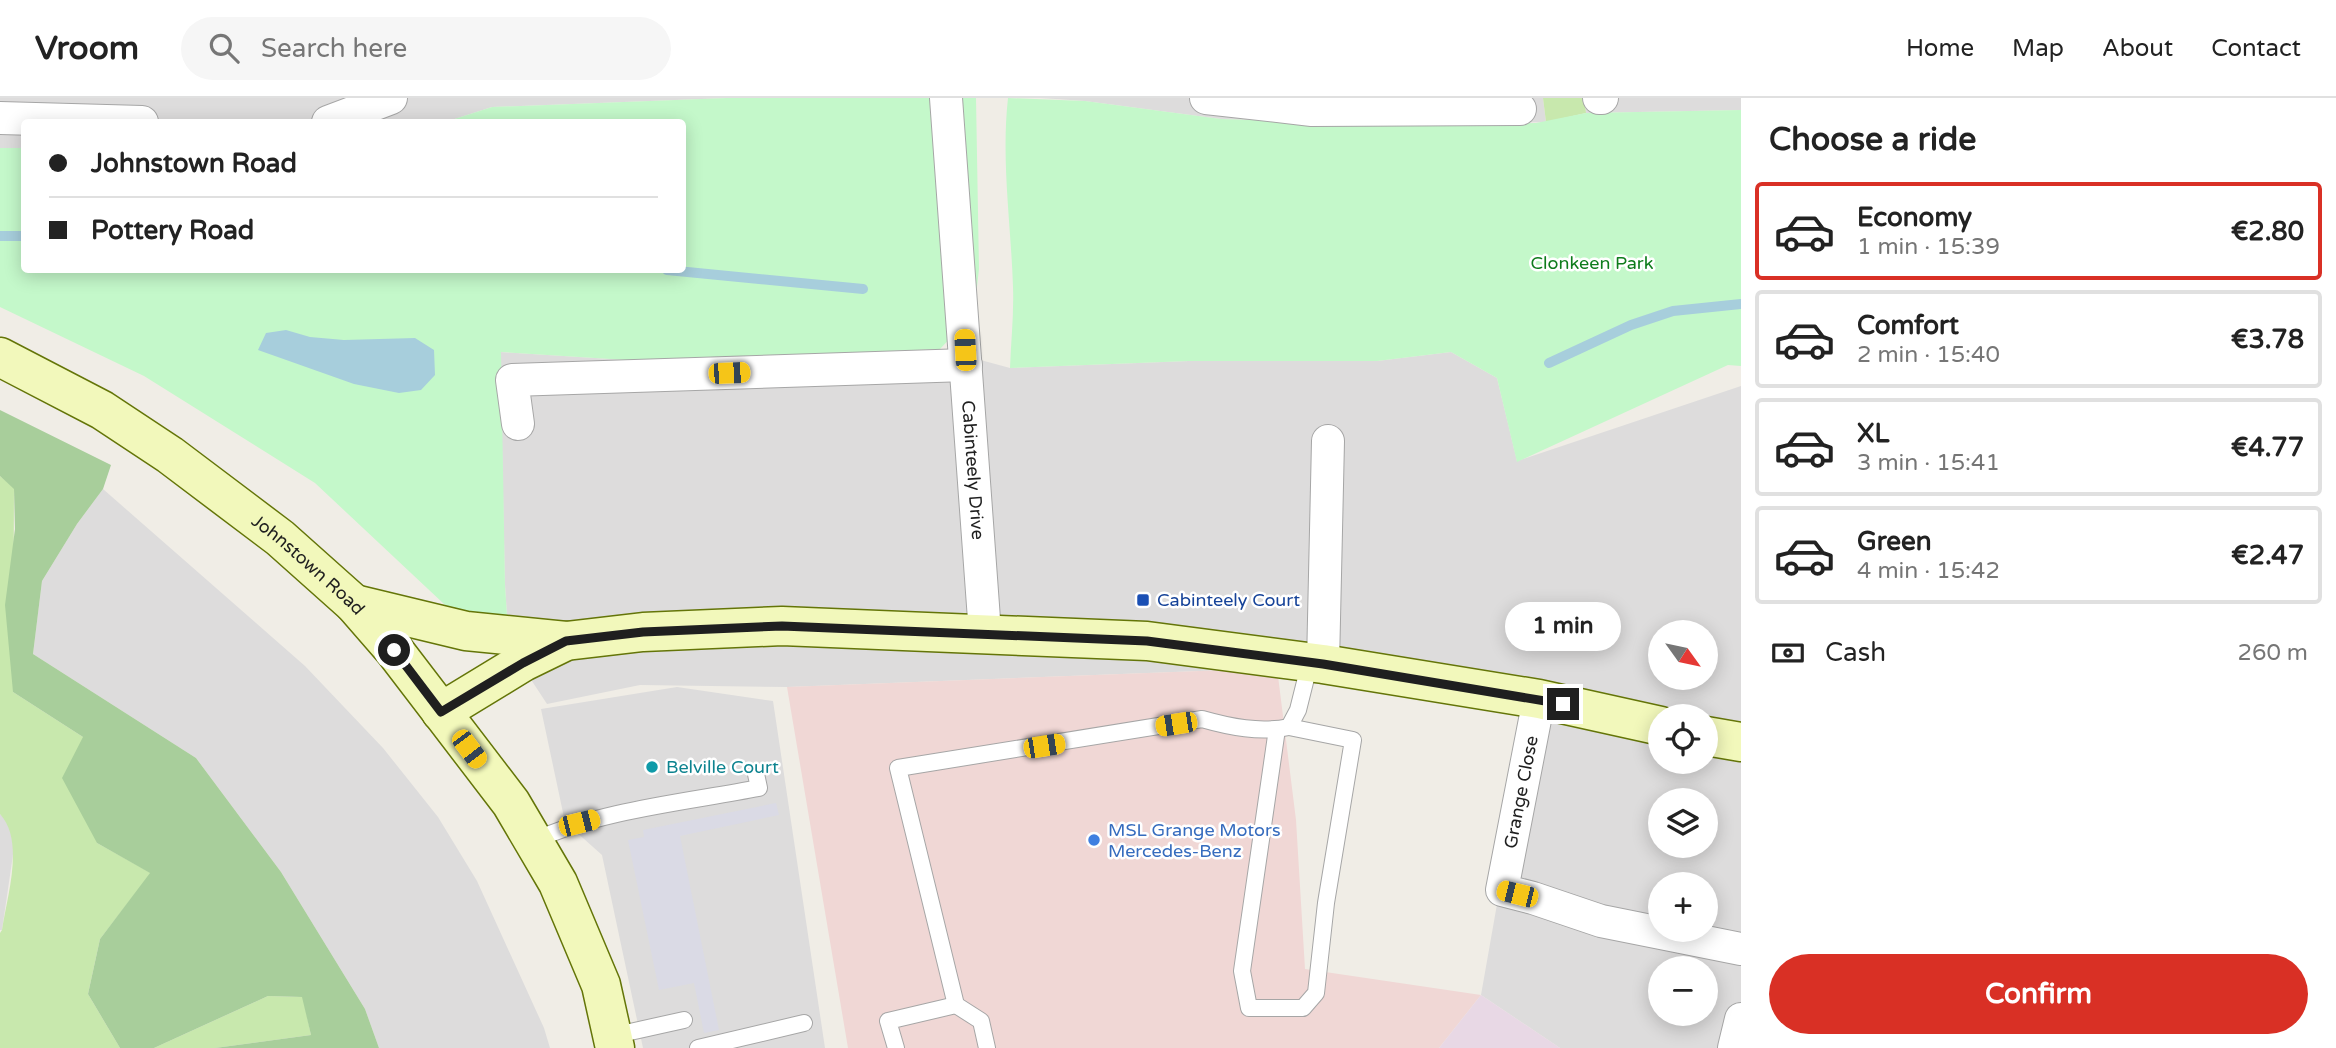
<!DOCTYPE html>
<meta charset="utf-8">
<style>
body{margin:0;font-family:"Varela Round",sans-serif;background:#f6f6f6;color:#222;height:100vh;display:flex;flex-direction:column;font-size:26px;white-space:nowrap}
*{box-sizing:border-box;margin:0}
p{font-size:23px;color:#767676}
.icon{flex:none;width:38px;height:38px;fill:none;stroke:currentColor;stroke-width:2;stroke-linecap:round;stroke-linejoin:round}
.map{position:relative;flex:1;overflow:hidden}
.side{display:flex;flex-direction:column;background:#fff;width:595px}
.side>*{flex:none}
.guide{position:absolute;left:21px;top:21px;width:665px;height:154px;border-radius:7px;box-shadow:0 4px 18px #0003;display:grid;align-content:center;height:154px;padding:0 28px;background:#fff}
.needle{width:46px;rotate:123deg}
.fabs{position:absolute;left:1648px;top:522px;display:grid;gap:14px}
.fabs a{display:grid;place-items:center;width:70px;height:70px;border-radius:50%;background:#fff;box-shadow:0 4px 18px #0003;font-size:35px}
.end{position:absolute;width:32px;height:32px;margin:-16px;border:9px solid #1f1f1f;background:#fff;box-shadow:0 0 0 4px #fff}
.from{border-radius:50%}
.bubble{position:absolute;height:49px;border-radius:24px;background:#fff;box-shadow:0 4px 18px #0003;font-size:23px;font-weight:700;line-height:49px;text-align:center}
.car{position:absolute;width:21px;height:42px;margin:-21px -10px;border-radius:9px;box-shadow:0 0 5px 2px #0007;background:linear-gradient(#f5c518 24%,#345 0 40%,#f5c518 0 76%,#345 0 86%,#f5c518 0)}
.guide b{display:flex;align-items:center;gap:24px;height:66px;font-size:26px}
.guide b+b{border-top:2px solid #e0e0e0}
.guide i{width:18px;height:18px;background:#222}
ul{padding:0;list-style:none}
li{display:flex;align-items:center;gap:21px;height:98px;margin:0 14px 10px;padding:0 14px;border:4px solid #e0e0e0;border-radius:7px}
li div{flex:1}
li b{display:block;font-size:26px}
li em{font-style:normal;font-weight:700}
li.active{border-color:#d93025}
li>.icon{width:63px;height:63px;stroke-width:1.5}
h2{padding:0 28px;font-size:32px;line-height:84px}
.pay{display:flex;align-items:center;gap:18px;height:77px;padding:0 28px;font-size:26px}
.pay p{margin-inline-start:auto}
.action{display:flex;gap:14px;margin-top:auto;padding:14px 28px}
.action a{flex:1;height:80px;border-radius:42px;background:#d93025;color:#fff;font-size:28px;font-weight:700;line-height:80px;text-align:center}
header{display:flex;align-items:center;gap:42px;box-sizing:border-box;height:98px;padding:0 35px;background:#fff;border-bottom:2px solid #e0e0e0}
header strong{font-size:33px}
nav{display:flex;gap:38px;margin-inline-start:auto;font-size:24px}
.search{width:490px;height:63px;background:#f6f6f6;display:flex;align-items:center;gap:18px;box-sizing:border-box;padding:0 24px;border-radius:38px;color:#767676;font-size:26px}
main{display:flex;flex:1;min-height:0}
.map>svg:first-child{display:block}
.residential{fill:#dddcdc;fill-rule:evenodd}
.commercial{fill:#f0d7d5}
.industrial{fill:#e8d8e5}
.grass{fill:#c8e8ad}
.forest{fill:#a8ce9b}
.park{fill:#c4f8ca}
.plaza{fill:#dadae5}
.water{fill:#a7cedc}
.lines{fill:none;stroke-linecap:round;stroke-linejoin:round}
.stream{stroke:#a7cedc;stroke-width:10}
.lane-casing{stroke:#a6a6a6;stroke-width:18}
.street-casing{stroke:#a6a6a6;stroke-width:34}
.secondary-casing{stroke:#647508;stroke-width:41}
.lane{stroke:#fff;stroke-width:16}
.street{stroke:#fff;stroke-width:32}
.secondary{stroke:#f2f8bb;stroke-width:38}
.route{stroke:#1f1f1f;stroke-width:9}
.transit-dot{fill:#1a4fb4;stroke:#fff;stroke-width:2.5}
.culture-dot{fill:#0f9aa8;stroke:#fff;stroke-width:2.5}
.shop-dot{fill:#3f7fe0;stroke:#fff;stroke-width:2.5}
.labels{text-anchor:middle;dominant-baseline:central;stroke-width:5;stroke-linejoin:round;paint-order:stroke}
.park-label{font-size:18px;fill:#0e7c1c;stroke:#fff}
.street-label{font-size:18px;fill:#1f1f1f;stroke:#fff}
.transit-label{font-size:18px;fill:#164399;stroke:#fff;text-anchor:start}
.culture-label{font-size:18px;fill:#0d838f;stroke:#fff;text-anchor:start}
.shop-label{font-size:18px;fill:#366cbe;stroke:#fff;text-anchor:start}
</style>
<header>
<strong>Vroom</strong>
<div class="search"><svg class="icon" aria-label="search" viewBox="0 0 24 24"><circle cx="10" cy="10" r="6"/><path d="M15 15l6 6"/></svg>Search here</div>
<nav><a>Home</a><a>Map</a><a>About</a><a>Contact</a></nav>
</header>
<main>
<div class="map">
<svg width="1741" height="950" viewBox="0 0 1741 950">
<rect width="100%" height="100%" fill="#f0ede6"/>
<g class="residential">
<path d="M 0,0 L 727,0 L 492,9 L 445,24 L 24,24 L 24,50 L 0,50 Z"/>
<path d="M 1041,0 L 1543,0 L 1546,24 L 1389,27 L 1221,21 L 1085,3 Z"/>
<path d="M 1584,0 L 1741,0 L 1741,12 L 1586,15 Z"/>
<path d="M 940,251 L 1010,270 L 1189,263 L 1377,263 L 1451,254 L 1497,280 L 1517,363 L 1741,288 L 1741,950 L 1560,950 L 1481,897 L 1533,602 L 1277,570 L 787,589 L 640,587 L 547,606 L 509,548 L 505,487 L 500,254 L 642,263 ZM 1661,534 L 1706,534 L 1706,579 L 1661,579 ZM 1661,618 L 1706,618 L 1706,663 L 1661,663 ZM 1661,702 L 1706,702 L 1706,747 L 1661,747 ZM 1661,786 L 1706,786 L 1706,831 L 1661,831 ZM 1661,870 L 1706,870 L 1706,915 L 1661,915 Z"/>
<path d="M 103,391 L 305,568 L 383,650 L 438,719 L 477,783 L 544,930 L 550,950 L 379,950 L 365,911 L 281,774 L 196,660 L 33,556 L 42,483 L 77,426 Z"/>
<path d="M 677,589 L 773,603 L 825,950 L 643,950 L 602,757 L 565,724 L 541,611 Z"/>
<path d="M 0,716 L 9,725 L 14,750 L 2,832 L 0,832 Z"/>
</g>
<path class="commercial" d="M 1277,570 L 1296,722 L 1305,871 L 1481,897 L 1439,950 L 848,950 L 787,589 Z"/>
<path class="industrial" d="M 1481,897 L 1560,950 L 1439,950 Z"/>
<g class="grass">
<path d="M 1543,0 L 1584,0 L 1586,15 L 1546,24 Z"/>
<path d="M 0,378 L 14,390 L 13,594 L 83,639 L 97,745 L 151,775 L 100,841 L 88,896 L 120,950 L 0,950 L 0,835 L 2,832 C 7,798 25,743 0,716 Z"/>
<path d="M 268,898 L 303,899 L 311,937 L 215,950 L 154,950 Z"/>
</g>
<path class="forest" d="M 0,312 L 111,367 L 103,391 L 77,426 L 42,483 L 33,556 L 196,660 L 281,774 L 365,911 L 379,950 L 215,950 L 311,937 L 302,899 L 268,898 L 154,950 L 120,950 L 88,896 L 100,841 L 150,775 L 97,745 L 62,680 L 83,639 L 13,594 L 5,507 L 15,431 L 14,391 L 0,378 Z"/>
<g class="park">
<path d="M 727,0 L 976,0 L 979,171 L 974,215 L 940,251 L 642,263 L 501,254 L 505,487 L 509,548 L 460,521 L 315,385 L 144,278 L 0,209 L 0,50 L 24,50 L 24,172 L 682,172 L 682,24 L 445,24 L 492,9 Z"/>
<path d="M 1008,0 L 1085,3 L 1221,21 L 1389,27 L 1536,25 L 1586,15 L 1741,12 L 1741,268 L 1728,267 L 1517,364 L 1497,280 L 1451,254 L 1377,263 L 1189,263 L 1010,270 C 1011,243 1014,216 1013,189 C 1011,126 1001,63 1008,0 Z"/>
</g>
<path class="plaza" d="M 776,705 L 779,717 L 680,738 L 719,932 L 704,935 L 694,885 L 659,892 L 628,742 L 644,739 L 643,732 Z"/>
<path class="water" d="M 286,232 L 310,239 L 344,242 L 415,240 L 434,252 L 435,277 L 421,292 L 399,295 L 354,286 L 258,252 L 266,235 Z"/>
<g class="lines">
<g class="stream">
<path d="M 0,138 L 24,138"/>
<path d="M 667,172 L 863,191"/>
<path d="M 1549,265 L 1631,227 L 1673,213 L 1741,206"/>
</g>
<defs>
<g id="lane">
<path d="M 1277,631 L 1242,873 L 1249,910 L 1303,910 L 1316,895 L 1326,805 L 1353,642 L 1289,629"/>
<path d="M 533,743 C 601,712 686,704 759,690 L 756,676"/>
<path d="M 612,938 L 684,922"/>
<path d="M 698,950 L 804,925"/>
<path d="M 896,950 L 888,923 L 956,907"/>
<path d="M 987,950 L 981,923 L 956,907 L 898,670 L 1202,621 C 1230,629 1260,635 1289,629 L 1298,612 L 1310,564"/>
</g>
<g id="street">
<path id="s1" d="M 946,0 L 985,535"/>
<path d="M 1206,0 L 1312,12 L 1520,11"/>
<path d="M 1599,0 L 1602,0"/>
<path d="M 0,20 L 142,24"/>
<path d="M 328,24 L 391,0"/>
<path d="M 518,326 L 512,282 L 966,267"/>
<path d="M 1323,566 L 1328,343"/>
<path d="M 1539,601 L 1502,792 L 1533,800 L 1601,823 L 1741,851"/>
<path d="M 1734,950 L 1741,921"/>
</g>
<g id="secondary">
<path id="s2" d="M 0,259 L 102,312 L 170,357 L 280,440 L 354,506 L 394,552 L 511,705 L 558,785 L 601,887 L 615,950"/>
<path d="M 354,506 L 466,533 L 566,543"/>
<path d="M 441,614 L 523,564 L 566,543 L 643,534 L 782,528 L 1147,543 L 1323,566 L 1539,601 L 1661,628"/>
<path d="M 1706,638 L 1741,644"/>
</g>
</defs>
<use href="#lane" class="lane-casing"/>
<use href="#street" class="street-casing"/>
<use href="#secondary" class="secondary-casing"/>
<use href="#lane" class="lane"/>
<use href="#street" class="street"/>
<use href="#secondary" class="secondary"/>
</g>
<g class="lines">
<path class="route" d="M 394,552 L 441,614 L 523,565 L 566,543 L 643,534 L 782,528 L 1147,543 L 1323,566 L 1563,606"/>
</g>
<rect class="transit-dot" x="1136" y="495" width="14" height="14" rx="3.5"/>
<circle class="culture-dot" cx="652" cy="669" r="7"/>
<circle class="shop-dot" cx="1094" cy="742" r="7"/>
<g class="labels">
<g class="park-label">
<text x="1592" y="165">Clonkeen Park</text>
</g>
<g class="street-label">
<text stroke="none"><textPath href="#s1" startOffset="373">Cabinteely Drive</textPath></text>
<text stroke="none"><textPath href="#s2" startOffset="373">Johnstown Road</textPath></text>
<text transform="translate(1521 694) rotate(-79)">Grange Close</text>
</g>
<g class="transit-label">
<text x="1157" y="502">Cabinteely Court</text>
</g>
<g class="culture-label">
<text x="666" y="669">Belville Court</text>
</g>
<g class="shop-label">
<text x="1108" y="732">MSL Grange Motors<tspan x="1108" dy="21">Mercedes-Benz</tspan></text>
</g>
</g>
</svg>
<div class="fabs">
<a><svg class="needle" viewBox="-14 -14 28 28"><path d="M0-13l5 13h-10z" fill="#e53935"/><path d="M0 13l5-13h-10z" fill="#767676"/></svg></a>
<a><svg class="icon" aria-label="locate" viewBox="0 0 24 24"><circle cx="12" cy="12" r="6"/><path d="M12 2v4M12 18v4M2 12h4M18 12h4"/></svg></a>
<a><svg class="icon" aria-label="layers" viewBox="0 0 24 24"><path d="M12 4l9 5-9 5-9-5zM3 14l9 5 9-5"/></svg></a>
<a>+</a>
<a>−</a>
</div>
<i class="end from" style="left:394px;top:552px"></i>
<i class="end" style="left:1563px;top:606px"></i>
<div class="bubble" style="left:1505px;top:504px;width:116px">1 min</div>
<i class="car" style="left:965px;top:252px;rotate:357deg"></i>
<i class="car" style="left:729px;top:275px;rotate:88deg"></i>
<i class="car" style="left:1176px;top:626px;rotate:261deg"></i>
<i class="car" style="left:1044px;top:648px;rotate:81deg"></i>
<i class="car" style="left:469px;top:651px;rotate:143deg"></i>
<i class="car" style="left:579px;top:725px;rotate:76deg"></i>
<i class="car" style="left:1517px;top:796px;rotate:284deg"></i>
<div class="guide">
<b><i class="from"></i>Johnstown Road</b>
<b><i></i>Pottery Road</b>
</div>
</div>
<section class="side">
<h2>Choose a ride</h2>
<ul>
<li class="active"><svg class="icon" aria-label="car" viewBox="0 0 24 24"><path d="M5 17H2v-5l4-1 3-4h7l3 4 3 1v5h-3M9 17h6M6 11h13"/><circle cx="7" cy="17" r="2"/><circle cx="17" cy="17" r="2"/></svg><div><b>Economy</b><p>1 min · 15:39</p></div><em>€2.80</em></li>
<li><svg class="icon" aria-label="car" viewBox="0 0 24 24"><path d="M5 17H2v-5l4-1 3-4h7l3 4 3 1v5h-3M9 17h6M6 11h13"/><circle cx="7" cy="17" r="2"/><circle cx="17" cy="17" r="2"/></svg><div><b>Comfort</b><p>2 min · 15:40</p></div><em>€3.78</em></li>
<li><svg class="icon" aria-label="car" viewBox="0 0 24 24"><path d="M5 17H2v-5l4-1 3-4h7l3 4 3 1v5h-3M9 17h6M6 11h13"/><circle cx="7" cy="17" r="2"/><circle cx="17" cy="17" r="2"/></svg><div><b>XL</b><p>3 min · 15:41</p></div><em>€4.77</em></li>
<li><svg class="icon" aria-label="car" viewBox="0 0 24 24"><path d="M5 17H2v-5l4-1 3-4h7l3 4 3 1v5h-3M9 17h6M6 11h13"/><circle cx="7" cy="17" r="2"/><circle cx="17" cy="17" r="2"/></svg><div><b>Green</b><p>4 min · 15:42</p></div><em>€2.47</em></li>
</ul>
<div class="pay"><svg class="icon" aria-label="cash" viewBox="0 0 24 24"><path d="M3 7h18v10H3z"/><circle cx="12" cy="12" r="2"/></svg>Cash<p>260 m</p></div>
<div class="action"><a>Confirm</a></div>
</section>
</main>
